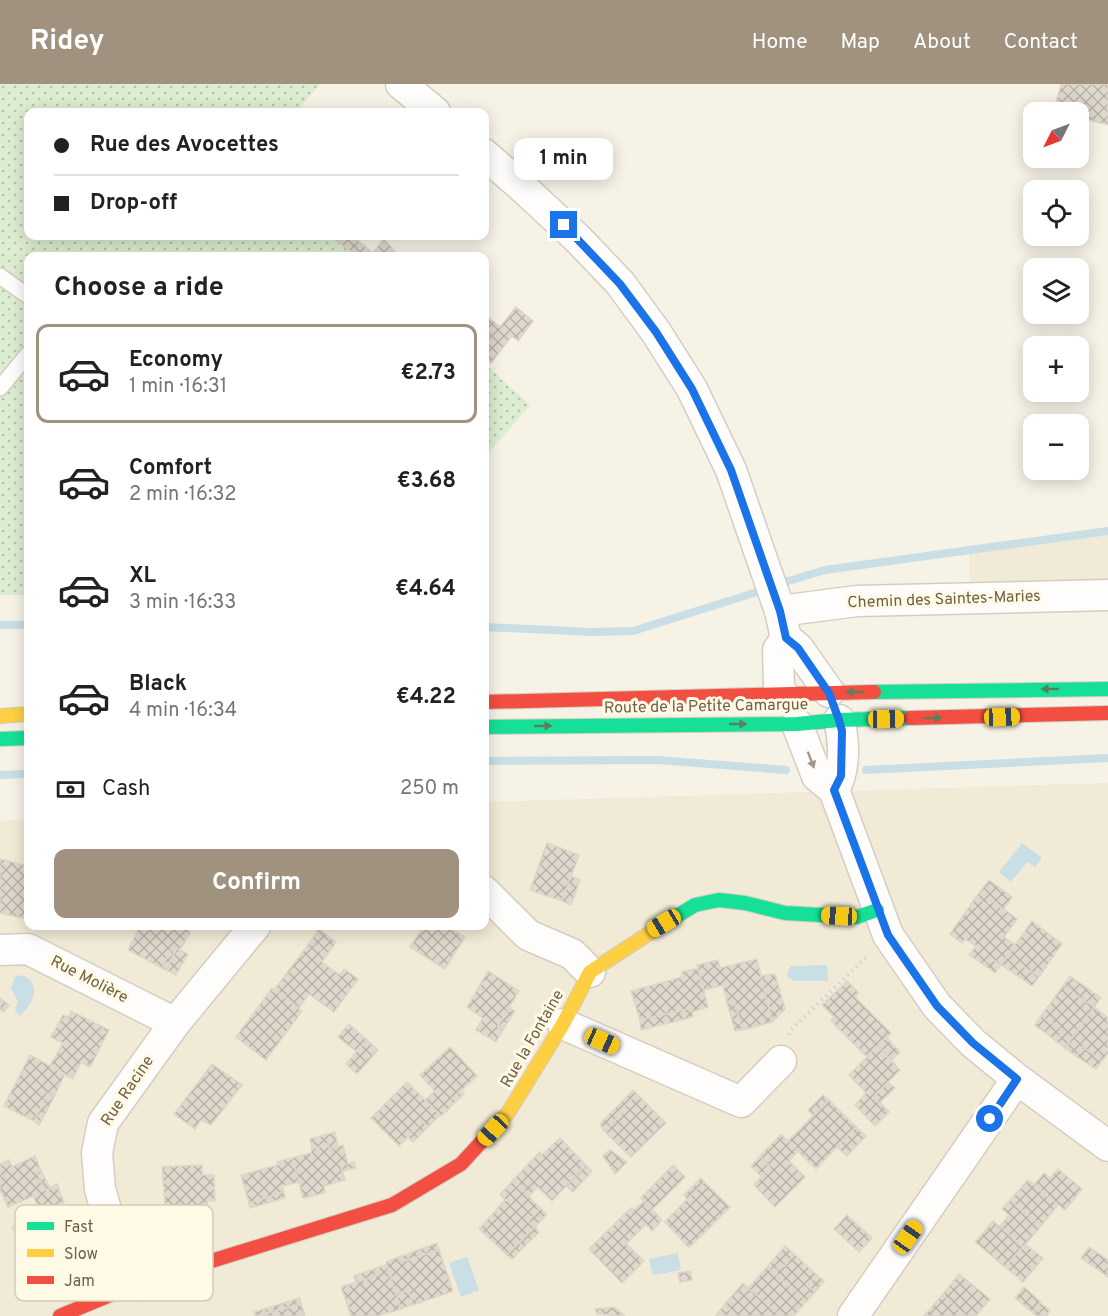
<!DOCTYPE html>
<meta charset="utf-8">
<style>
body{margin:0;font-family:Overpass,sans-serif;background:#f2f2f2;color:#222;height:100vh;display:flex;flex-direction:column;font-size:22px;white-space:nowrap}
*{box-sizing:border-box;margin:0}
p{font-size:20px;color:#767676}
.icon{flex:none;width:33px;height:33px;fill:none;stroke:currentColor;stroke-width:2;stroke-linecap:round;stroke-linejoin:round}
.map{position:relative;flex:1;overflow:hidden}
.side{position:absolute;left:24px;top:168px;width:465px;height:678px;display:flex;flex-direction:column;background:#fff;border-radius:12px;box-shadow:0 3px 15px #0003}
.side>*{flex:none}
.hud{position:absolute;left:24px;top:24px;width:465px;height:132px;border-radius:12px;box-shadow:0 3px 15px #0003;display:grid;align-content:center;height:132px;padding:0 30px;background:#fff}
.needle{width:39px;rotate:228deg}
.buttons{position:absolute;left:1023px;top:18px;display:grid;gap:12px}
.buttons a{display:grid;place-items:center;width:66px;height:66px;border-radius:12px;background:#fff;box-shadow:0 3px 15px #0003;font-size:30px}
.end{position:absolute;width:27px;height:27px;margin:-14px;border:8px solid #1a73e8;background:#fff;box-shadow:0 0 0 3px #fff}
.from{border-radius:50%}
.bubble{position:absolute;height:42px;border-radius:12px;background:#fff;box-shadow:0 3px 15px #0003;font-size:20px;font-weight:700;line-height:42px;text-align:center}
.car{position:absolute;width:18px;height:36px;margin:-18px -9px;border-radius:8px;box-shadow:0 0 4px 2px #0007;background:linear-gradient(#f5c518 24%,#345 0 40%,#f5c518 0 76%,#345 0 86%,#f5c518 0)}
.hud b{display:flex;align-items:center;gap:21px;height:57px;font-size:22px}
.hud b+b{border-top:2px solid #e0e0e0}
.hud i{width:15px;height:15px;background:#222}
ul{padding:0;list-style:none}
li{display:flex;align-items:center;gap:18px;height:99px;margin:0 12px 9px;padding:0 18px;border:3px solid transparent;border-radius:12px}
li div{flex:1}
li b{display:block;font-size:22px}
li em{font-style:normal;font-weight:700}
li.current{border-color:#a0927f}
li>.icon{width:54px;height:54px;stroke-width:1.5}
h2{padding:0 30px;font-size:27px;line-height:72px}
.pay{display:flex;align-items:center;gap:15px;height:66px;padding:0 30px;font-size:22px}
.pay p{margin-inline-start:auto}
.button{display:flex;gap:12px;margin-top:auto;padding:12px 30px}
.button a{flex:1;height:69px;border-radius:12px;background:#a0927f;color:#fff;font-size:24px;font-weight:700;line-height:69px;text-align:center}
header{display:flex;align-items:center;gap:36px;box-sizing:border-box;height:84px;padding:0 30px;background:#a0927f;color:#fff}
header strong{font-size:28px}
nav{display:flex;gap:33px;margin-inline-start:auto;font-size:21px}
.map>svg:first-child{display:block}
.residential{fill:#f1ead6}
.park{fill:url(#park-dots)}
.water{fill:#c9dee5}
.lines{fill:none;stroke-linecap:round;stroke-linejoin:round}
.stream{stroke:#c9dee5;stroke-width:8}
.building{fill:url(#building-cross-hatch);stroke:#ded6c9;stroke-width:1.5}
.lane-casing{stroke:#d4cec2;stroke-width:18}
.street-casing{stroke:#d4cec2;stroke-width:33}
.fast-casing{stroke:#d3cdc0;stroke-width:16}
.slow-casing{stroke:#d3cdc0;stroke-width:16}
.jam-casing{stroke:#d3cdc0;stroke-width:16}
.path{stroke:#d7d0c8;stroke-width:4;stroke-dasharray:1.5 4.5;stroke-linecap:butt}
.lane{stroke:#fefdfb;stroke-width:15}
.street{stroke:#fefdfb;stroke-width:30}
.fast{stroke:#16e098;stroke-width:14}
.slow{stroke:#ffcf43;stroke-width:14}
.jam{stroke:#f24e42;stroke-width:14}
.oneway{fill:#5b7f5c}
.oneway2{fill:#a39687}
.route{stroke:#1a73e8;stroke-width:8}
.labels{text-anchor:middle;dominant-baseline:central;stroke-width:6;stroke-linejoin:round;paint-order:stroke}
.street-label{font-size:16px;fill:#725f48;stroke:#fffae6}
.key{fill:#fffae6;stroke:#d5ccb7;stroke-width:1.5}
.key-label{font-size:16px;fill:#725f48}
</style>
<header>
<strong>Ridey</strong>
<nav><a>Home</a><a>Map</a><a>About</a><a>Contact</a></nav>
</header>
<div class="map">
<svg width="1108" height="1232" viewBox="0 0 1108 1232">
<defs>
<pattern id="park-dots" width="8" height="8" patternUnits="userSpaceOnUse" patternTransform="scale(1.5)"><rect width="8" height="8" fill="#ddedd1"/><path d="M2 2h.1M6 6h.1" fill="none" stroke="#b8c3ac" stroke-width="1.8" stroke-linecap="round"/></pattern>
<pattern id="building-cross-hatch" width="8" height="8" patternUnits="userSpaceOnUse" patternTransform="scale(1.5)"><rect width="8" height="8" fill="#dfd8cc"/><path d="M0 0l8 8M0 8l8-8" fill="none" stroke="#b9b2a8"/></pattern>
</defs>
<rect width="100%" height="100%" fill="#f6f2e6"/>
<g class="residential">
<path d="M 1108,450 L 1108,500 L 970,505 L 969,469 Z"/>
<path d="M 1108,699 L 1108,1232 L 0,1232 L 0,737 L 28,735 L 28,842 L 484,842 L 485,718 Z"/>
</g>
<g class="park">
<path d="M 0,0 L 320,0 L 296,28 L 28,28 L 28,152 L 337,152 L 361,172 L 28,172 L 28,511 L 0,511 Z"/>
<path d="M 485,280 L 530,321 L 485,373 Z"/>
</g>
<g class="water">
<path d="M 1022,759 L 1042,774 L 1035,783 L 1027,778 L 1011,798 L 999,788 Z"/>
<path d="M 827,881 L 828,897 L 792,897 L 792,895 L 789,895 L 787,890 L 791,882 Z"/>
<path d="M 22,891 C 43,900 33,920 20,932 L 15,926 L 18,918 L 11,904 L 15,893 Z"/>
<path d="M 678,1169 L 681,1186 L 653,1191 L 649,1175 Z"/>
<path d="M 467,1173 L 479,1206 L 461,1213 L 449,1179 Z"/>
</g>
<g class="lines">
<g class="stream">
<path d="M 785,498 L 825,486 L 1108,447"/>
<path d="M 0,541 L 28,541"/>
<path d="M 484,543 L 592,548 L 633,547 L 754,509"/>
<path d="M 484,677 L 658,676 L 786,686"/>
<path d="M 866,686 L 1108,674"/>
<path d="M 0,691 L 28,690"/>
</g>
</g>
<g class="building">
<path d="M 1061,0 L 1108,0 L 1108,41 L 1078,33 L 1078,28 L 1054,26 Z"/>
<path d="M 330,152 L 352,152 L 373,169 L 384,155 L 397,170 L 395,172 L 357,172 Z"/>
<path d="M 516,223 L 533,237 L 518,257 L 512,252 L 491,279 L 484,274 L 484,230 L 500,243 Z"/>
<path d="M 547,759 L 579,771 L 562,817 L 530,806 Z"/>
<path d="M 0,775 L 28,782 L 28,835 L 0,829 Z"/>
<path d="M 571,792 L 580,796 L 571,821 L 562,817 Z"/>
<path d="M 989,796 L 1012,813 L 1004,825 L 991,816 L 987,821 L 976,813 Z"/>
<path d="M 976,813 L 987,821 L 991,816 L 1017,835 L 1004,853 L 1015,861 L 1001,881 L 990,873 L 984,881 L 969,871 L 976,862 L 965,855 L 962,859 L 950,850 Z"/>
<path d="M 1032,837 L 1062,860 L 1039,893 L 1021,881 L 1015,890 L 1001,881 Z"/>
<path d="M 140,842 L 191,842 L 188,847 L 190,849 L 180,866 L 173,862 L 162,884 L 128,866 Z"/>
<path d="M 416,842 L 446,842 L 465,853 L 445,885 L 410,863 L 422,845 Z"/>
<path d="M 319,845 L 336,858 L 327,871 L 310,858 Z"/>
<path d="M 310,858 L 327,871 L 322,878 L 340,891 L 344,885 L 358,895 L 334,928 L 309,910 L 299,924 L 274,906 Z"/>
<path d="M 173,862 L 177,864 L 166,886 L 162,884 Z"/>
<path d="M 177,864 L 188,870 L 176,891 L 166,886 Z"/>
<path d="M 990,873 L 1001,881 L 995,889 L 984,881 Z"/>
<path d="M 757,875 L 772,938 L 742,946 L 734,917 L 727,919 L 723,901 L 704,906 L 697,881 L 718,876 L 720,884 Z"/>
<path d="M 1021,881 L 1039,893 L 1032,902 L 1015,890 Z"/>
<path d="M 698,884 L 708,923 L 692,928 L 692,924 L 640,936 L 631,907 L 682,893 L 682,888 Z"/>
<path d="M 488,887 L 519,907 L 498,942 L 503,946 L 496,958 L 476,946 L 483,934 L 467,923 Z"/>
<path d="M 775,890 L 785,925 L 772,938 L 761,892 Z"/>
<path d="M 1070,892 L 1101,914 L 1094,923 L 1063,902 Z"/>
<path d="M 847,897 L 859,909 L 855,913 L 891,949 L 867,973 L 831,937 L 834,933 L 822,921 Z"/>
<path d="M 1063,902 L 1094,923 L 1065,964 L 1056,957 L 1063,947 L 1041,932 Z"/>
<path d="M 272,904 L 302,927 L 266,976 L 236,953 Z"/>
<path d="M 0,914 L 9,921 L 4,928 L 0,925 Z"/>
<path d="M 734,917 L 742,946 L 735,947 L 727,919 Z"/>
<path d="M 1094,923 L 1108,934 L 1108,969 L 1102,977 L 1083,963 L 1076,972 L 1065,964 Z"/>
<path d="M 510,924 L 515,927 L 503,946 L 498,942 Z"/>
<path d="M 692,924 L 693,933 L 641,946 L 640,936 Z"/>
<path d="M 71,927 L 109,946 L 90,983 L 81,978 L 73,995 L 50,982 L 63,959 L 51,953 L 63,931 L 69,933 Z"/>
<path d="M 1041,932 L 1063,947 L 1056,957 L 1035,941 Z"/>
<path d="M 349,940 L 367,956 L 357,968 L 338,953 Z"/>
<path d="M 886,953 L 900,968 L 892,976 L 878,962 Z"/>
<path d="M 367,956 L 378,966 L 357,990 L 346,980 Z"/>
<path d="M 878,962 L 900,986 L 874,1012 L 889,1028 L 875,1042 L 855,1021 L 866,1009 L 849,991 Z"/>
<path d="M 450,963 L 477,992 L 447,1020 L 450,1024 L 441,1032 L 425,1016 L 435,1007 L 420,991 Z"/>
<path d="M 1083,963 L 1102,977 L 1096,985 L 1076,972 Z"/>
<path d="M 30,971 L 65,990 L 54,1013 L 48,1009 L 34,1037 L 4,1022 Z"/>
<path d="M 212,980 L 242,1001 L 211,1041 L 201,1036 L 195,1045 L 174,1030 Z"/>
<path d="M 407,998 L 440,1031 L 428,1043 L 423,1038 L 399,1062 L 371,1034 Z"/>
<path d="M 888,998 L 895,1004 L 879,1019 L 874,1012 Z"/>
<path d="M 461,1006 L 464,1010 L 450,1023 L 447,1020 Z"/>
<path d="M 633,1006 L 637,1010 L 619,1028 L 622,1030 L 604,1047 L 600,1040 Z"/>
<path d="M 48,1009 L 54,1013 L 39,1041 L 34,1037 Z"/>
<path d="M 637,1010 L 666,1039 L 631,1073 L 604,1047 L 622,1030 L 619,1028 Z"/>
<path d="M 823,1011 L 829,1016 L 813,1031 L 808,1026 Z"/>
<path d="M 829,1016 L 856,1043 L 816,1085 L 788,1057 Z"/>
<path d="M 423,1038 L 428,1043 L 413,1058 L 407,1052 Z"/>
<path d="M 856,1043 L 866,1052 L 847,1072 L 837,1063 Z"/>
<path d="M 335,1048 L 338,1062 L 330,1065 L 328,1060 L 312,1065 L 310,1055 Z"/>
<path d="M 781,1050 L 798,1067 L 789,1077 L 805,1093 L 775,1123 L 754,1101 L 770,1083 L 760,1072 Z"/>
<path d="M 560,1054 L 586,1081 L 552,1117 L 538,1103 L 529,1112 L 513,1096 L 540,1068 L 542,1071 Z"/>
<path d="M 328,1060 L 330,1065 L 343,1061 L 348,1080 L 341,1082 L 345,1096 L 324,1102 L 325,1109 L 303,1114 L 292,1074 L 311,1069 L 312,1065 Z"/>
<path d="M 610,1066 L 627,1078 L 615,1090 L 603,1072 Z"/>
<path d="M 35,1072 L 41,1087 L 37,1089 L 45,1106 L 57,1100 L 64,1118 L 41,1129 L 33,1112 L 8,1123 L 0,1106 L 0,1080 L 9,1076 L 12,1083 Z"/>
<path d="M 760,1072 L 770,1083 L 762,1093 L 751,1082 Z"/>
<path d="M 292,1074 L 299,1098 L 282,1102 L 284,1108 L 249,1119 L 241,1091 L 278,1081 L 277,1078 Z"/>
<path d="M 354,1078 L 356,1084 L 343,1087 L 341,1082 Z"/>
<path d="M 202,1081 L 202,1091 L 214,1091 L 215,1117 L 207,1117 L 208,1129 L 166,1133 L 162,1083 Z"/>
<path d="M 586,1081 L 592,1087 L 573,1108 L 566,1102 Z"/>
<path d="M 673,1081 L 685,1093 L 652,1126 L 641,1114 Z"/>
<path d="M 1058,1085 L 1082,1105 L 1065,1126 L 1034,1101 L 1044,1089 L 1050,1094 Z"/>
<path d="M 41,1087 L 50,1104 L 45,1106 L 37,1089 Z"/>
<path d="M 701,1094 L 704,1098 L 688,1116 L 684,1111 Z"/>
<path d="M 513,1096 L 540,1124 L 528,1137 L 535,1143 L 507,1171 L 479,1145 L 505,1116 L 500,1111 Z"/>
<path d="M 1028,1096 L 1058,1121 L 1041,1142 L 1010,1116 Z"/>
<path d="M 704,1098 L 730,1123 L 689,1164 L 665,1138 Z"/>
<path d="M 284,1108 L 285,1114 L 250,1124 L 249,1119 Z"/>
<path d="M 1010,1116 L 1041,1142 L 1023,1163 L 999,1143 L 1009,1131 L 1002,1125 Z"/>
<path d="M 644,1117 L 662,1136 L 652,1147 L 646,1140 L 626,1160 L 644,1177 L 622,1199 L 589,1165 L 631,1124 L 634,1126 Z"/>
<path d="M 540,1124 L 547,1130 L 535,1143 L 528,1137 Z"/>
<path d="M 38,1131 L 44,1143 L 54,1139 L 67,1167 L 70,1165 L 78,1180 L 42,1197 L 38,1184 L 33,1186 L 27,1171 L 12,1143 Z"/>
<path d="M 847,1131 L 872,1154 L 859,1168 L 834,1145 Z"/>
<path d="M 993,1137 L 1023,1163 L 1005,1183 L 975,1158 Z"/>
<path d="M 535,1143 L 539,1148 L 524,1163 L 519,1159 Z"/>
<path d="M 437,1159 L 439,1166 L 401,1178 L 399,1173 Z"/>
<path d="M 519,1159 L 524,1163 L 512,1175 L 507,1171 Z"/>
<path d="M 1025,1160 L 1043,1174 L 1023,1198 L 1005,1183 Z"/>
<path d="M 785,1162 L 794,1170 L 785,1182 L 782,1180 L 774,1189 L 767,1183 Z"/>
<path d="M 1089,1163 L 1108,1176 L 1108,1193 L 1081,1174 Z"/>
<path d="M 439,1166 L 453,1207 L 413,1221 L 408,1206 L 396,1210 L 386,1178 L 399,1173 L 401,1178 Z"/>
<path d="M 794,1170 L 817,1191 L 807,1202 L 815,1208 L 807,1217 L 774,1189 L 782,1180 L 785,1182 Z"/>
<path d="M 386,1181 L 401,1225 L 378,1232 L 351,1232 L 341,1203 L 376,1192 L 374,1185 Z"/>
<path d="M 767,1183 L 807,1217 L 794,1232 L 781,1232 L 748,1204 Z"/>
<path d="M 374,1185 L 376,1192 L 356,1198 L 354,1192 Z"/>
<path d="M 690,1187 L 692,1196 L 680,1198 L 678,1189 Z"/>
<path d="M 959,1190 L 990,1215 L 976,1232 L 966,1232 L 942,1211 Z"/>
<path d="M 817,1191 L 824,1197 L 815,1208 L 807,1202 Z"/>
<path d="M 743,1199 L 748,1204 L 781,1232 L 737,1232 L 724,1221 Z"/>
<path d="M 1024,1203 L 1041,1218 L 1033,1229 L 1015,1214 Z"/>
<path d="M 408,1206 L 413,1220 L 401,1225 L 396,1210 Z"/>
<path d="M 942,1211 L 966,1232 L 924,1232 Z"/>
<path d="M 300,1214 L 301,1220 L 255,1232 L 254,1228 Z"/>
<path d="M 1040,1219 L 1050,1226 L 1047,1232 L 1037,1232 L 1033,1229 Z"/>
<path d="M 301,1220 L 305,1232 L 258,1232 Z"/>
<path d="M 724,1221 L 737,1232 L 716,1231 Z"/>
<path d="M 614,1223 L 625,1232 L 597,1230 L 595,1225 Z"/>
</g>
<g class="lines">
<defs>
<g id="lane">
<path d="M 0,192 L 28,212"/>
<path d="M 0,304 L 28,270"/>
</g>
<g id="street">
<path d="M 401,0 L 435,28"/>
<path d="M 484,70 L 521,102 L 578,155 L 620,199 L 656,248 L 692,305 L 731,386 L 780,527 L 786,554 L 798,564 L 829,608"/>
<path d="M 780,527 L 857,517 L 1108,511"/>
<path d="M 783,611 L 779,603 L 778,566 L 786,554"/>
<path d="M 797,640 L 817,692 L 834,706 L 888,851 L 937,922 L 973,959 L 1017,995 L 1108,1062"/>
<path d="M 834,706 C 845,686 845,659 839,636"/>
<path d="M 484,807 L 528,851 L 572,870 L 590,888"/>
<path d="M 0,866 L 28,865 L 175,939"/>
<path d="M 563,940 L 741,1018 L 781,977"/>
<path d="M 134,1201 L 122,1181 L 100,1105 L 97,1069 L 103,1039 L 175,939 L 255,842"/>
<path d="M 853,1232 L 1017,995"/>
</g>
<g id="fast">
<path d="M 874,608 L 1108,605"/>
<path d="M 484,643 L 797,640 L 839,636 L 910,634"/>
<path d="M 0,655 L 28,654"/>
<path d="M 662,841 L 695,821 L 719,816 L 745,819 L 785,829 L 857,833 L 877,826"/>
</g>
<g id="slow">
<path d="M 0,632 L 28,630"/>
<path d="M 495,1043 L 508,1029 L 563,940 L 590,888 L 662,841"/>
</g>
<g id="jam">
<path d="M 484,618 L 874,608"/>
<path d="M 910,634 L 1108,629"/>
<path d="M 60,1232 L 134,1201 L 392,1121 L 461,1080 L 495,1043"/>
</g>
</defs>
<use href="#lane" class="lane-casing"/>
<use href="#street" class="street-casing"/>
<use href="#fast" class="fast-casing"/>
<use href="#slow" class="slow-casing"/>
<use href="#jam" class="jam-casing"/>
<path class="path" d="M 789,951 L 790,947 L 868,871"/>
<use href="#lane" class="lane"/>
<use href="#street" class="street"/>
<use href="#fast" class="fast"/>
<use href="#slow" class="slow"/>
<use href="#jam" class="jam"/>
</g>
<defs><path id="oneway-solid" d="M-6-.8H1V-3.2L6.5 0L1 3.2V.8H-6Z" transform="scale(1.5)"/></defs>
<g class="oneway">
<use href="#oneway-solid" transform="translate(1050 605) rotate(180)"/>
<use href="#oneway-solid" transform="translate(855 608) rotate(179)"/>
<use href="#oneway-solid" transform="translate(933 634) rotate(-1)"/>
<use href="#oneway-solid" transform="translate(738 640)"/>
<use href="#oneway-solid" transform="translate(543 642) rotate(-1)"/>
</g>
<use class="oneway2" href="#oneway-solid" transform="translate(811 676) rotate(69)"/>
<g class="lines">
<path class="route" d="M 564,141 L 620,200 L 656,248 L 692,305 L 731,386 L 780,527 L 786,554 L 798,564 L 829,609 L 839,636 L 842,647 L 841,692 L 834,706 L 888,851 L 937,922 L 973,959 L 1017,995 L 990,1035"/>
</g>
<g class="labels">
<g class="street-label">
<text transform="translate(944 516) rotate(-2)">Chemin des Saintes-Maries</text>
<text transform="translate(706 623) rotate(-1)">Route de la Petite Camargue</text>
<text transform="translate(89 896) rotate(27)">Rue Molière</text>
<text transform="translate(533 955) rotate(-60)">Rue la Fontaine</text>
<text transform="translate(128 1007) rotate(-56)">Rue Racine</text>
</g>
</g>
<rect x="15" y="1121" width="198" height="96" rx="9" class="key"/>
<rect x="27" y="1138" width="27" height="8" fill="#16e098"/>
<rect x="27" y="1165" width="27" height="8" fill="#ffcf43"/>
<rect x="27" y="1192" width="27" height="8" fill="#f24e42"/>
<g class="key-label">
<text x="64" y="1148">Fast</text>
<text x="64" y="1175">Slow</text>
<text x="64" y="1202">Jam</text>
</g>
</svg>
<div class="buttons">
<a><svg class="needle" viewBox="-14 -14 28 28"><path d="M0-13l5 13h-10z" fill="#e53935"/><path d="M0 13l5-13h-10z" fill="#767676"/></svg></a>
<a><svg class="icon" aria-label="locate" viewBox="0 0 24 24"><circle cx="12" cy="12" r="6"/><path d="M12 2v4M12 18v4M2 12h4M18 12h4"/></svg></a>
<a><svg class="icon" aria-label="layers" viewBox="0 0 24 24"><path d="M12 4l9 5-9 5-9-5zM3 14l9 5 9-5"/></svg></a>
<a>+</a>
<a>−</a>
</div>
<i class="end from" style="left:990px;top:1035px"></i>
<i class="end" style="left:564px;top:141px"></i>
<div class="bubble" style="left:514px;top:54px;width:99px">1 min</div>
<i class="car" style="left:1002px;top:633px;rotate:88deg"></i>
<i class="car" style="left:886px;top:635px;rotate:89deg"></i>
<i class="car" style="left:839px;top:832px;rotate:273deg"></i>
<i class="car" style="left:664px;top:839px;rotate:239deg"></i>
<i class="car" style="left:602px;top:957px;rotate:114deg"></i>
<i class="car" style="left:493px;top:1046px;rotate:223deg"></i>
<i class="car" style="left:908px;top:1153px;rotate:35deg"></i>
<div class="hud">
<b><i class="from"></i>Rue des Avocettes</b>
<b><i></i>Drop-off</b>
</div>
<section class="side">
<h2>Choose a ride</h2>
<ul>
<li class="current"><svg class="icon" aria-label="car" viewBox="0 0 24 24"><path d="M5 17H2v-5l4-1 3-4h7l3 4 3 1v5h-3M9 17h6M6 11h13"/><circle cx="7" cy="17" r="2"/><circle cx="17" cy="17" r="2"/></svg><div><b>Economy</b><p>1 min · 16:31</p></div><em>€2.73</em></li>
<li><svg class="icon" aria-label="car" viewBox="0 0 24 24"><path d="M5 17H2v-5l4-1 3-4h7l3 4 3 1v5h-3M9 17h6M6 11h13"/><circle cx="7" cy="17" r="2"/><circle cx="17" cy="17" r="2"/></svg><div><b>Comfort</b><p>2 min · 16:32</p></div><em>€3.68</em></li>
<li><svg class="icon" aria-label="car" viewBox="0 0 24 24"><path d="M5 17H2v-5l4-1 3-4h7l3 4 3 1v5h-3M9 17h6M6 11h13"/><circle cx="7" cy="17" r="2"/><circle cx="17" cy="17" r="2"/></svg><div><b>XL</b><p>3 min · 16:33</p></div><em>€4.64</em></li>
<li><svg class="icon" aria-label="car" viewBox="0 0 24 24"><path d="M5 17H2v-5l4-1 3-4h7l3 4 3 1v5h-3M9 17h6M6 11h13"/><circle cx="7" cy="17" r="2"/><circle cx="17" cy="17" r="2"/></svg><div><b>Black</b><p>4 min · 16:34</p></div><em>€4.22</em></li>
</ul>
<div class="pay"><svg class="icon" aria-label="cash" viewBox="0 0 24 24"><path d="M3 7h18v10H3z"/><circle cx="12" cy="12" r="2"/></svg>Cash<p>250 m</p></div>
<div class="button"><a>Confirm</a></div>
</section>
</div>
